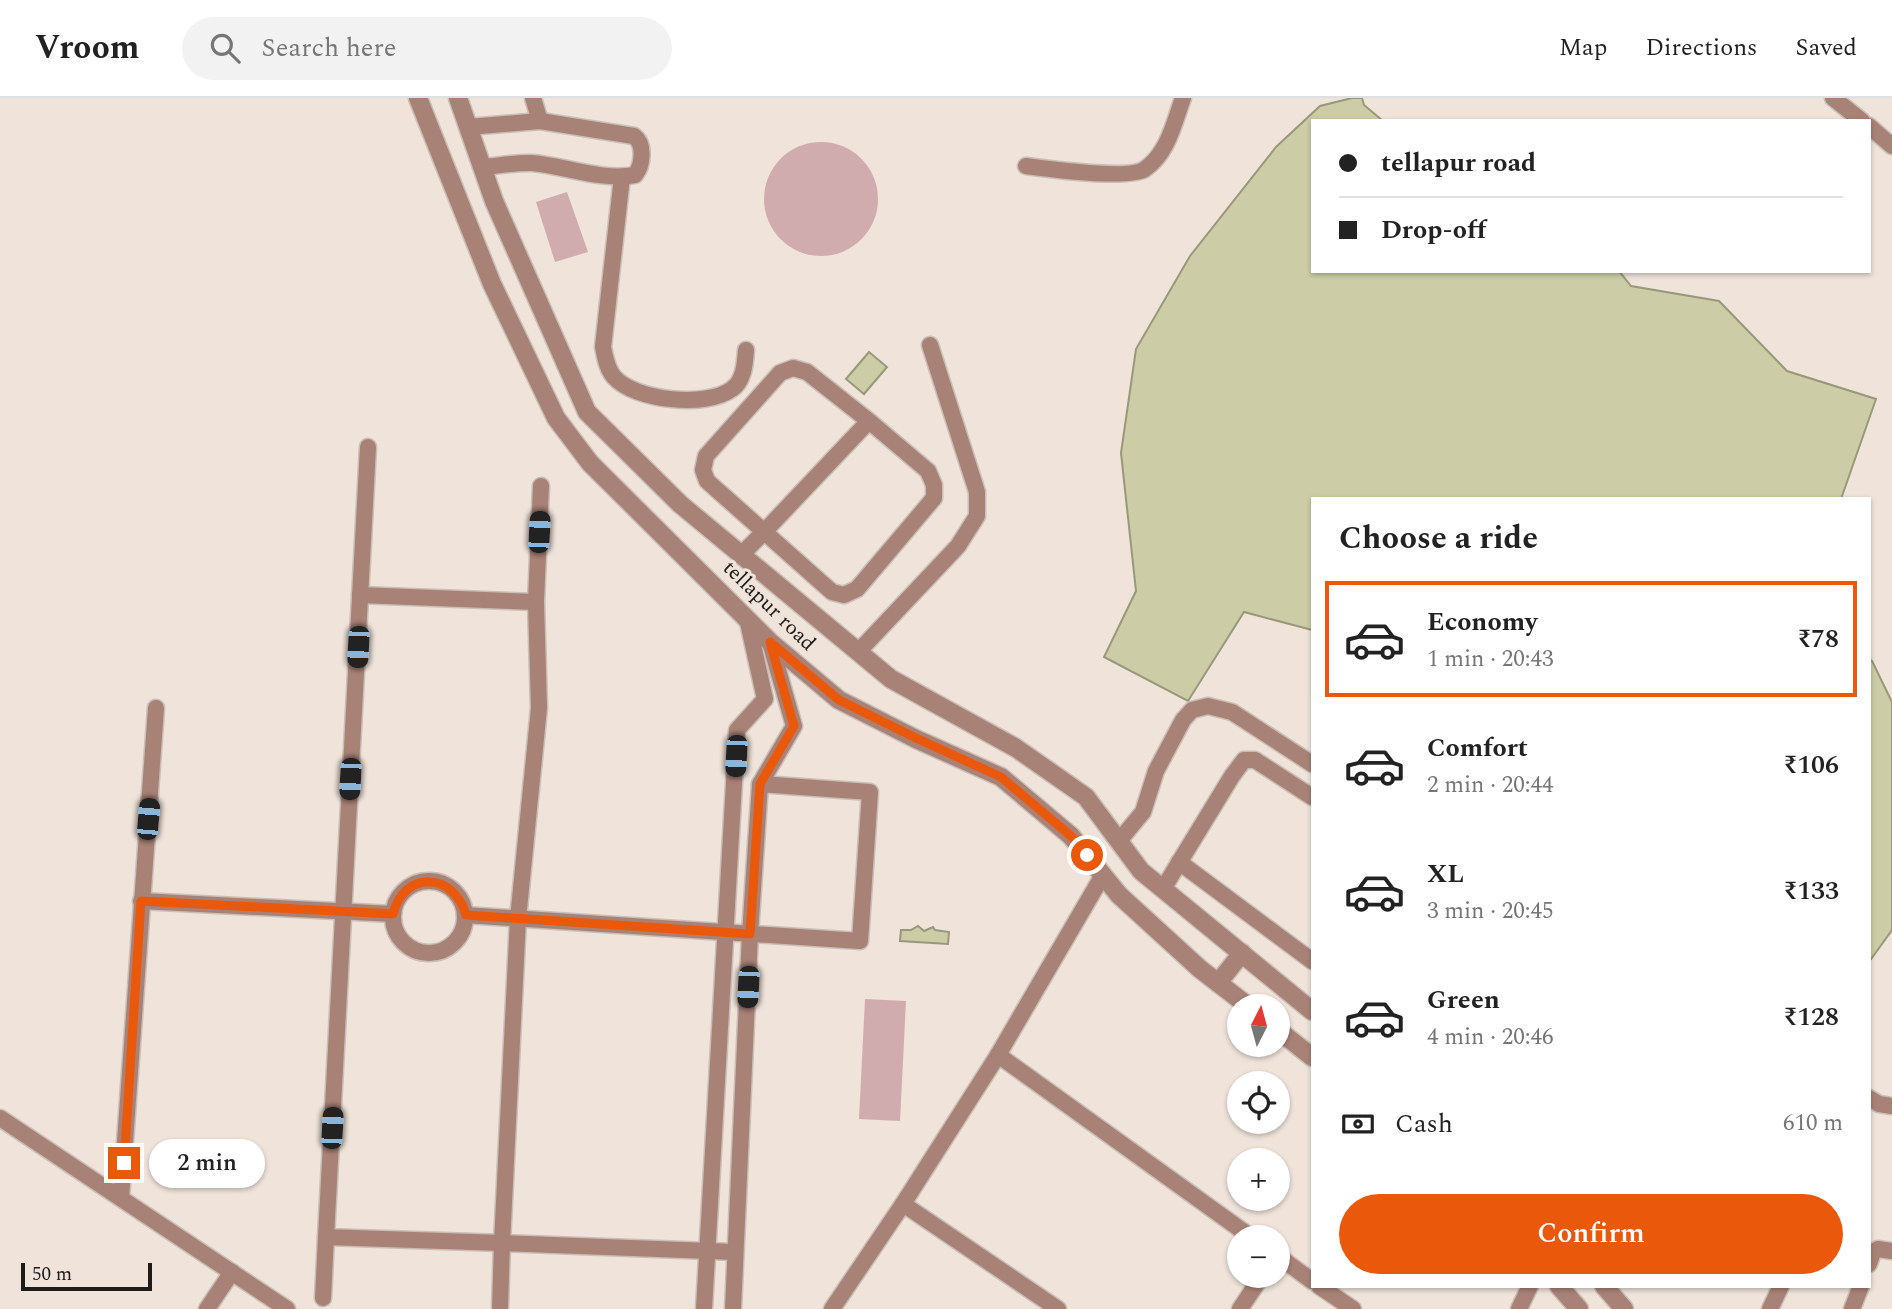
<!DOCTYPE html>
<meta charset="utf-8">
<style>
body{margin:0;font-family:Spectral,serif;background:#f2f2f2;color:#222;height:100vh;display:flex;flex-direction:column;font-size:26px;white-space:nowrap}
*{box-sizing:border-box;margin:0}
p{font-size:23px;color:#767676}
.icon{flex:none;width:38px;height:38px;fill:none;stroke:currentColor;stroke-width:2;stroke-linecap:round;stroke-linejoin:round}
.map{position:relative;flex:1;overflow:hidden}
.details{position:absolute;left:1311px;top:399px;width:560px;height:791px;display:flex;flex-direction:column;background:#fff;border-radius:0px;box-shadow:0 2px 5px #0004}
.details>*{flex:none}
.banner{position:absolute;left:1311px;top:21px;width:560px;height:154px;border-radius:0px;box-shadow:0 2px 5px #0004;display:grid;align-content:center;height:154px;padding:0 28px;background:#fff}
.needle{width:46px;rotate:6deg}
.controls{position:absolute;left:1227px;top:896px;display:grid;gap:14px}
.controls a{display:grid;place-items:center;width:63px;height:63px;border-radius:50%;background:#fff;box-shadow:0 2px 5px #0004;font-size:35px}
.scale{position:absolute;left:21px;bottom:18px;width:131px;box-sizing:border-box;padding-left:7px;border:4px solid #1f1b18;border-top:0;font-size:19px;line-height:24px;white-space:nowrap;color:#1f1b18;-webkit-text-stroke:5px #efe3da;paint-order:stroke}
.end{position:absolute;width:32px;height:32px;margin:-16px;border:9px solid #ea580c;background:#fff;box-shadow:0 0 0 4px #fff}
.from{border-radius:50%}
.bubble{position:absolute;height:49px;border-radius:24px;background:#fff;box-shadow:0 2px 5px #0004;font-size:23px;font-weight:600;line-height:49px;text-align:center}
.car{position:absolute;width:21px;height:42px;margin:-21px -10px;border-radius:9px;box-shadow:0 0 5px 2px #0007;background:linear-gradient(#222 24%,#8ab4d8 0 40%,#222 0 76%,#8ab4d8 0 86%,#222 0)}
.banner b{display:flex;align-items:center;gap:24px;height:66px;font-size:26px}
.banner b+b{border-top:2px solid #e0e0e0}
.banner i{width:18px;height:18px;background:#222}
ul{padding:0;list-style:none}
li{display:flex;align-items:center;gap:21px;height:116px;margin:0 14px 10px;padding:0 14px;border:4px solid transparent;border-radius:0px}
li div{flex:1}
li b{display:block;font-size:26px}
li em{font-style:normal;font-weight:600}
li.active{border-color:#ea580c}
li>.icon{width:63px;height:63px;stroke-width:1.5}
h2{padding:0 28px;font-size:32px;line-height:84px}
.pay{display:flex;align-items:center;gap:18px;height:77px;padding:0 28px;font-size:26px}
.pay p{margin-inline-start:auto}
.button{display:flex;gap:14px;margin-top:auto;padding:14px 28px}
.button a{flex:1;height:80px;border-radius:42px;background:#ea580c;color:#fff;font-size:28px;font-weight:600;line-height:80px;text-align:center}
header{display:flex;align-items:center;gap:42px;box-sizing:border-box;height:98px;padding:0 35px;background:#fff;border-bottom:2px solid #e0e0e0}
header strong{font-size:33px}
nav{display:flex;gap:38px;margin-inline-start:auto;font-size:24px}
.search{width:490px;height:63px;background:#f2f2f2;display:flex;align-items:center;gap:18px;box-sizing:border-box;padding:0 24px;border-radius:38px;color:#767676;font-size:26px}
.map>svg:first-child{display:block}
.green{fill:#d1acae}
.water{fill:#cccda6;stroke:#98987b;stroke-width:2}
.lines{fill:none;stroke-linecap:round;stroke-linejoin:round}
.minor-casing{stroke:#cabfb7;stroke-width:19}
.tertiary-casing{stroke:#cabfb7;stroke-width:21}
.minor{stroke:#a98277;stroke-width:16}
.tertiary{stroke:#a98277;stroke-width:18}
.route{stroke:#ea580c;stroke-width:9}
.labels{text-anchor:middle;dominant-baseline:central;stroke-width:6;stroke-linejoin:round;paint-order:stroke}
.street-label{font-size:21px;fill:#1f1b18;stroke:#efe3da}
</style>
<header>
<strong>Vroom</strong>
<div class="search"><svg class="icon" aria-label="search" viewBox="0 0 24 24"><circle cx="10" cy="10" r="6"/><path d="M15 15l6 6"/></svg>Search here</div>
<nav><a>Map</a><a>Directions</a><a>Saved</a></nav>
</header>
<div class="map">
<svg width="1892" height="1211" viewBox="0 0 1892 1211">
<rect width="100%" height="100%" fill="#efe3da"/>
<g class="green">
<circle cx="821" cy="101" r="57"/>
<path d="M 567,94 L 588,154 L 555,164 L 536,104 Z"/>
<path d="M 865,901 L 906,903 L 900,1023 L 859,1021 Z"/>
</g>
<g class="water">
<path d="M 1352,0 L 1362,0 L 1364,7 L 1383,23 L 1312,23 L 1312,173 L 1619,173 L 1631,188 L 1719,203 L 1787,273 L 1876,301 L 1841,401 L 1312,401 L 1312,532 L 1244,514 L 1188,603 L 1104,559 L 1136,493 L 1121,355 L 1136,251 L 1190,158 L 1276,49 L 1320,8 Z"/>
<path d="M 869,254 L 887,269 L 864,296 L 846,281 Z"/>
<path d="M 1869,561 L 1872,563 L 1892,604 L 1892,832 L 1869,864 Z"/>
<path d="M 918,828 L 924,833 L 933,829 L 935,832 L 949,834 L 948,846 L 900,843 L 901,832 L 911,832 Z"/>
</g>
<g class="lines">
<defs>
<g id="minor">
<path d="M 533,0 L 540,23"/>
<path d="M 1833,0 L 1862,23"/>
<path d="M 1869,28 L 1892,48"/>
<path d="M 468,29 L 540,23 L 634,38 C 645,46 643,67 635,77 C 600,83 566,68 532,65 C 516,64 498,68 482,69"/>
<path d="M 1026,68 C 1048,71 1129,82 1145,71 C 1168,55 1174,25 1183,0"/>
<path d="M 622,79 L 603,249 C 605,259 607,271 614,279 C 635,303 707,310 732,291 C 744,283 745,265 746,252"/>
<path d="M 368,349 L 326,1139 L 502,1145 L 518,821 L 539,610 L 536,504 L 541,388"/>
<path d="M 741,457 L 763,435 L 869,323 L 928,373 L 934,387 L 934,400 L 857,491 L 844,497 L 832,494 L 707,383 L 703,372 L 706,358 L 780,275 L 793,270 L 807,274 L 869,323"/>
<path d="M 360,497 L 536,504"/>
<path d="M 858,554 L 958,448 L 977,418 L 977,394 L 930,247"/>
<path d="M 1119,743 L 1143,714 L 1156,673 L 1183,622 L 1192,612 L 1208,608 L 1232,614 L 1312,666"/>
<path d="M 1179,764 L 1312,863"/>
<circle cx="429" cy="819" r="36"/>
<path d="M 1163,791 L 1232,678 L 1244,662 L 1255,662 L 1312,699"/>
<path d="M 141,803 L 393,816"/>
<path d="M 465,817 L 860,843 L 870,694 L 760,686"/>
<path d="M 998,957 L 1251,1139"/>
<path d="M 1869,1000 L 1879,1006 L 1892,1008"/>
<path d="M 0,1020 L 287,1211"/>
<path d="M 121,1100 L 156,610"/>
<path d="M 903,1106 L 1058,1211"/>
<path d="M 1278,1158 L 1312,1183"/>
<path d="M 1869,1166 L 1873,1154 L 1878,1151 L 1892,1153"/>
<path d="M 1319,1188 L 1353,1211"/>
<path d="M 323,1200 L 326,1139"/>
<path d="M 207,1211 L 232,1174"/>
<path d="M 500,1211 L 502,1145 L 735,1154"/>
<path d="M 704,1211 L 737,632 L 765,601 L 747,520"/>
<path d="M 733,1211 L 750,836 L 760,686 L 794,628 L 770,544"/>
<path d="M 832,1211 L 903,1106 L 998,957 L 1103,777"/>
<path d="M 1240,1211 L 1262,1178"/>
<path d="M 1519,1211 L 1530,1188"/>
<path d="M 1770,1211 L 1781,1188"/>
<path d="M 1852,1211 L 1861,1188"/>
</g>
<g id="tertiary">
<path d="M 418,0 L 492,186 L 556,320 L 590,365 L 770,544 L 839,602 L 916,641 L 1001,679 L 1071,738 L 1119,797 L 1200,871 L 1248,908"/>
<path d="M 458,0 L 494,103 L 587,314 L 680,406 L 891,581 L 1016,650 L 1086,699 L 1141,773 L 1312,913"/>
<path d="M 1218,885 L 1242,855"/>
<path d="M 1278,932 L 1312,959"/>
<path d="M 1559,1188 L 1579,1211"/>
<path d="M 1604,1188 L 1624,1211"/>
</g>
</defs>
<use href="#minor" class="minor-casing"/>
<use href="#tertiary" class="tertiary-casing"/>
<use href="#minor" class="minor"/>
<use href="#tertiary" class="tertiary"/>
</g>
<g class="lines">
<path class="route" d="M 124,1065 L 141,803 L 393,816 C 404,772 454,774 466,817 L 750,836 L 760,686 L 794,628 L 770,544 L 839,602 L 916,640 L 1001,679 L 1071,738 L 1087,757"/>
</g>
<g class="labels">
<g class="street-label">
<text transform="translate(769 508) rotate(44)">tellapur road</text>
</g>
</g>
</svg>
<div class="controls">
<a><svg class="needle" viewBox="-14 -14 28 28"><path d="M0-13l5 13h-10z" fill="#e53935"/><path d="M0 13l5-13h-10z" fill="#767676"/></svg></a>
<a><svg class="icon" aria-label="locate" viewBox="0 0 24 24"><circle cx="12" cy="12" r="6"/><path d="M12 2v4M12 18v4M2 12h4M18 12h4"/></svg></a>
<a>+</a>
<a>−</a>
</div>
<div class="scale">50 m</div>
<i class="end from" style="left:1087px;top:757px"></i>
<i class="end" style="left:124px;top:1065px"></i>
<div class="bubble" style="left:149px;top:1041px;width:116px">2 min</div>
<i class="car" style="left:539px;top:434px;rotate:3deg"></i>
<i class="car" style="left:358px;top:549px;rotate:183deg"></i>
<i class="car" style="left:736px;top:658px;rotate:183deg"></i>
<i class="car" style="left:350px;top:681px;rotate:183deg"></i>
<i class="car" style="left:148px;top:721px;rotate:5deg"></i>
<i class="car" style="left:748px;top:889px;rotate:183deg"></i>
<i class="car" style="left:332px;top:1030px;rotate:3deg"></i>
<div class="banner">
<b><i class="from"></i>tellapur road</b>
<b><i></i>Drop-off</b>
</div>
<section class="details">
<h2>Choose a ride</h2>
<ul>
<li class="active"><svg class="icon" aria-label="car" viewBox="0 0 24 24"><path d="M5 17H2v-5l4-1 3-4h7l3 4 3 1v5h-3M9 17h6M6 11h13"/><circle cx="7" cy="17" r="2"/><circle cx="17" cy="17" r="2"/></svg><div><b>Economy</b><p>1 min · 20:43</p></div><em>₹78</em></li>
<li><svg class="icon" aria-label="car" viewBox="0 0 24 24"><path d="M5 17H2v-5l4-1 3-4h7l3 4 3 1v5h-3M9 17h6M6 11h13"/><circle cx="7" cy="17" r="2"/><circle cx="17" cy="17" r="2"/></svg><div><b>Comfort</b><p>2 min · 20:44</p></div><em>₹106</em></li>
<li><svg class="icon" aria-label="car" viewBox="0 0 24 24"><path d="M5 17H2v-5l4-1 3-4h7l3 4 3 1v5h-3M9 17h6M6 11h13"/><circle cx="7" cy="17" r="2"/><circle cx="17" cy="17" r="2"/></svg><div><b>XL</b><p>3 min · 20:45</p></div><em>₹133</em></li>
<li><svg class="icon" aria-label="car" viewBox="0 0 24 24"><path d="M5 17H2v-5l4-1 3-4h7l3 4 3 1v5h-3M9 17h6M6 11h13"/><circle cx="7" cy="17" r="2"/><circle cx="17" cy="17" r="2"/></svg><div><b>Green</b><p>4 min · 20:46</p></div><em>₹128</em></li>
</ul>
<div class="pay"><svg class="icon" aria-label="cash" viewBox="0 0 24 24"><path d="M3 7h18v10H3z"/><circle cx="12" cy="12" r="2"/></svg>Cash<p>610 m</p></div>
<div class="button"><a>Confirm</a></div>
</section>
</div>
